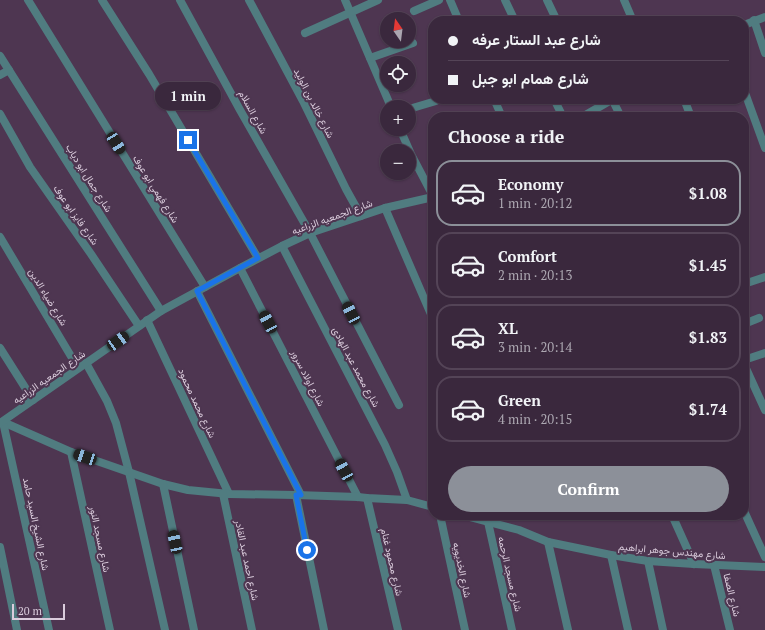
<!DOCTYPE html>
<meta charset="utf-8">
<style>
body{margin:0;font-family:"PT Serif",Vazirmatn,serif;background:#453448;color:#f1f3f6;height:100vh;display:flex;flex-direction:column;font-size:15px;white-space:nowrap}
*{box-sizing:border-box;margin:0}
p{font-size:13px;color:#aba6b0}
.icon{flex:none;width:22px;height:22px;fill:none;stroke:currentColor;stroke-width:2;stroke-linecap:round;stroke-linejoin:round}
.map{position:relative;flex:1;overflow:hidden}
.sheet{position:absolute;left:428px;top:112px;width:321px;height:408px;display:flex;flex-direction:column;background:#3a283d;border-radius:16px;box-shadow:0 1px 3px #0004,0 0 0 1px #544457}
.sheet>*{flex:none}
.top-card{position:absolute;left:428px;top:16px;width:321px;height:88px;border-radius:16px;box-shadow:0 1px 3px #0004,0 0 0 1px #544457;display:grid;align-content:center;height:88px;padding:0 20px;background:#3a283d}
.needle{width:26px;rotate:346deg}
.tools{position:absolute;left:380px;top:12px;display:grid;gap:8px}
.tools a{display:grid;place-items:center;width:36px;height:36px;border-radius:50%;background:#3a283d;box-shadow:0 1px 3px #0004,0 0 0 1px #544457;font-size:20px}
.scale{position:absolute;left:12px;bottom:10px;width:53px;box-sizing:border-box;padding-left:4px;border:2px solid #daccdc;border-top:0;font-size:11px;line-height:14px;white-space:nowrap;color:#daccdc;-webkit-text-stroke:3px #4e3651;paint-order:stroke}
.end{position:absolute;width:18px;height:18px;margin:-9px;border:5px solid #1a73e8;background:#fff;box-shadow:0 0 0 2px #fff}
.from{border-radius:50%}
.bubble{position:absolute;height:28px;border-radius:14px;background:#3a283d;box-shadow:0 1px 3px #0004,0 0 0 1px #544457;font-size:13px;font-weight:700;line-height:28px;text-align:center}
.car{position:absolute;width:12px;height:24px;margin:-12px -6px;border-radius:5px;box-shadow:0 0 3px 1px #0007;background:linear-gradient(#222 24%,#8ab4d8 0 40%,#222 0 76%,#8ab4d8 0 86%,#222 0)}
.top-card b{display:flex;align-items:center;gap:14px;height:38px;font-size:15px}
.top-card b+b{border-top:1px solid #544457}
.top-card i{width:10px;height:10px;background:#f1f3f6}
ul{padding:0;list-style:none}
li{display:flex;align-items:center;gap:12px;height:66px;margin:0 8px 6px;padding:0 12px;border:2px solid #544457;border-radius:16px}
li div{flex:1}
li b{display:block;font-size:15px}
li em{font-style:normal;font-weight:700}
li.active{border-color:#8c9099}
li>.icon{width:36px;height:36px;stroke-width:1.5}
h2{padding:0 20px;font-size:18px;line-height:48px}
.primary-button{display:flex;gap:8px;margin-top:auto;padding:8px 20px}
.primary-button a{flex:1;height:46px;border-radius:24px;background:#8c9099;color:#fff;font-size:16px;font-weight:700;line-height:46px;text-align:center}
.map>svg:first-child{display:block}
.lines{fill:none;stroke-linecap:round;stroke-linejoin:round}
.street{stroke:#507c80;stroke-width:8}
.route{stroke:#1a73e8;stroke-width:5}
.labels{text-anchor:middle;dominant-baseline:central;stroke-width:4;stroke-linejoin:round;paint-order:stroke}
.street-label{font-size:10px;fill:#daccdc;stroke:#4e3651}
</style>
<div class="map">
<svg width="765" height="630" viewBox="0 0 765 630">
<rect width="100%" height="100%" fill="#4e3651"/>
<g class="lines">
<g class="street">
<path d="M 28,0 L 205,287"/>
<path d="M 102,0 L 149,74 L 258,258"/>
<path d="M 180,0 L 240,110 L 310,233 L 399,405"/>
<path d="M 249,0 L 303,101 L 346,189 L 361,216"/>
<path d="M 345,0 L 391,107"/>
<path d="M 450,0 L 459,21"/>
<path d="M 505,0 L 515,21"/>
<path d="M 547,0 L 557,21"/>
<path d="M 624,0 L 633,21"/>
<path d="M 414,11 L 439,0"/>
<path d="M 754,20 L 765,53"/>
<path d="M 744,25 L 765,17"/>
<path d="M 305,33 L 378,0"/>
<path d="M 0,56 L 161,311"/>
<path d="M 370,58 L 413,43"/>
<path d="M 0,75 L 9,70"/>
<path d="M 744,90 L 765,148"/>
<path d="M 494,99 L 502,117"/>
<path d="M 554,99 L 563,117"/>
<path d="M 612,99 L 621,117"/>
<path d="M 684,99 L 691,117"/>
<path d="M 409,109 L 436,101"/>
<path d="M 0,114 L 30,167 L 91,254 L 139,326"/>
<path d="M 582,117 L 613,99"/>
<path d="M 400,129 L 411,154 L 433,196"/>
<path d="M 385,208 L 433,319"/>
<path d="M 0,237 L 78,368"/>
<path d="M 744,245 L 745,246"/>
<path d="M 282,246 L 385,445 L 397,472 L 407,500"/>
<path d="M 240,268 L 358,497"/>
<path d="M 744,284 L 765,277"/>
<path d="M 197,291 L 301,495"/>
<path d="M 147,320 L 229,494"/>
<path d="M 744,324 L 759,318"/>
<path d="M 0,348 L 33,400"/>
<path d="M 744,360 L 765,353"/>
<path d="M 86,363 L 107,401 L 116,423 L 129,472 L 165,630"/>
<path d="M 744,364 L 765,410"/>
<path d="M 3,422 L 71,452 L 163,484 L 188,490 L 229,494 L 296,495 L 358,497 L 367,498 L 407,500 L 433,507"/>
<path d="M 3,422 L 49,630"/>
<path d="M 0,423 L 161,311 L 240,268 L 282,246 L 310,233 L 385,208 L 433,197"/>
<path d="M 71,452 L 110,630"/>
<path d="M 163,484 L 194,630"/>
<path d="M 223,494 L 252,630"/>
<path d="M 296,495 L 324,630"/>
<path d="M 367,498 L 398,630"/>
<path d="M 744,511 L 765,557"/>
<path d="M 440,515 L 465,630"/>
<path d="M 462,515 L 519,530 L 548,542 L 611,555 L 648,561 L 694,564 L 765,567"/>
<path d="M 672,515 L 694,564"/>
<path d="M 488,522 L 512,630"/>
<path d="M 548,542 L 568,630"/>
<path d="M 0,547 L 17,630"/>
<path d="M 611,555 L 628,630"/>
<path d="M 648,561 L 663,630"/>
<path d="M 714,565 L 730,630"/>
</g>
</g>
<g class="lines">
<path class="route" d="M 188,140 L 258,258 L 197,291 L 301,495 L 296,495 L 307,550"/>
</g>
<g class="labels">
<g class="street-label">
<text transform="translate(314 103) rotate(63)">شارع خالد بن الوليد</text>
<text transform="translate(253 112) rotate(61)">شارع السلام</text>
<text transform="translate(89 178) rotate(58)">شارع جمال ابو دياب</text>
<text transform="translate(156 189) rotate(58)">شارع فهمي ابو عوف</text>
<text transform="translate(76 215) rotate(55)">شارع فايز ابو عوف</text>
<text transform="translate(332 217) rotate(-20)">شارع الجمعيه الزراعيه</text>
<text transform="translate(48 297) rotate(59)">شارع ضياء الدين</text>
<text transform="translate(356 367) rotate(62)">شارع محمد عبد الهادى</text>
<text transform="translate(49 377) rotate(-35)">شارع الجمعيه الزراعيه</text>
<text transform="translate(308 378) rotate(63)">شارع اولاد سرور</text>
<text transform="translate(197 403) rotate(65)">شارع محمد محمود</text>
<text transform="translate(36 524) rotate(78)">شارع الشيخ السيد حامد</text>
<text transform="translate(100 539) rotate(78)">شارع مسجد النور</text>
<text transform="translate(672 551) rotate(5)">شارع مهندس جوهر ابراهيم</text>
<text transform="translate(247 560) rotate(78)">شارع احمد عبد القادر</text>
<text transform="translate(392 562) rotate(77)">شارع محمود غنام</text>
<text transform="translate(462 570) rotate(78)">شارع الخديويه</text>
<text transform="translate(510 574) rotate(77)">شارع مسجد الرحمه</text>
<text transform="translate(732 595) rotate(76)">شارع الصفا</text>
</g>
</g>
</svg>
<div class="tools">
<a><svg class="needle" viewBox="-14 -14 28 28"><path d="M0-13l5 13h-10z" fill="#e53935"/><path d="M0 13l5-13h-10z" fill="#aba6b0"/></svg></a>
<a><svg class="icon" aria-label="locate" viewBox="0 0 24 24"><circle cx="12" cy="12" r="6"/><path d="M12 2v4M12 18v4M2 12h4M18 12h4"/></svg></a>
<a>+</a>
<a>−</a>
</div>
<div class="scale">20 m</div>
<i class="end from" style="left:307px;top:550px"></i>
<i class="end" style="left:188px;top:140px"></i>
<div class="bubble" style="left:155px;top:82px;width:66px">1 min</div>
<i class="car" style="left:116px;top:143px;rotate:148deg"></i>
<i class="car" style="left:351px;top:313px;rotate:333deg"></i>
<i class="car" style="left:268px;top:322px;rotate:332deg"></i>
<i class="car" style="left:118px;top:341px;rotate:55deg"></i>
<i class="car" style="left:85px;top:457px;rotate:289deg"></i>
<i class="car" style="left:344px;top:470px;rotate:332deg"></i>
<i class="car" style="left:175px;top:542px;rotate:348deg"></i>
<div class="top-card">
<b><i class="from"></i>شارع عبد الستار عرفه</b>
<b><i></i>شارع همام ابو جبل</b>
</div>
<section class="sheet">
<h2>Choose a ride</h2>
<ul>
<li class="active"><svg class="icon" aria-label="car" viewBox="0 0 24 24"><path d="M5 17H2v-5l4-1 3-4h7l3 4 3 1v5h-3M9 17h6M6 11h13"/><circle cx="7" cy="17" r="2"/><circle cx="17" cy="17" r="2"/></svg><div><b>Economy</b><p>1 min · 20:12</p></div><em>$1.08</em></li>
<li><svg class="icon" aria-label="car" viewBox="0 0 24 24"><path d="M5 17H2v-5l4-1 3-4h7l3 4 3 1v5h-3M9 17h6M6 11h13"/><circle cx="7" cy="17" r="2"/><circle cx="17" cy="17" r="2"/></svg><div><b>Comfort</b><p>2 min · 20:13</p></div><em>$1.45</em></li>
<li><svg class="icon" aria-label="car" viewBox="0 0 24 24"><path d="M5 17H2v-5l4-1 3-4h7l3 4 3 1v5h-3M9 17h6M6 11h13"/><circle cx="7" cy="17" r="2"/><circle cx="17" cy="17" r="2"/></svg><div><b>XL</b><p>3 min · 20:14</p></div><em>$1.83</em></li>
<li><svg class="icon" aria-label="car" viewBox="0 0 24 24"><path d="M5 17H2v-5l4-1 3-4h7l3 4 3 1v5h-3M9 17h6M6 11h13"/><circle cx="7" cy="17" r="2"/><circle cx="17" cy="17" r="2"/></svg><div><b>Green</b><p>4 min · 20:15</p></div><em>$1.74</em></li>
</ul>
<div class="primary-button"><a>Confirm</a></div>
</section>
</div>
